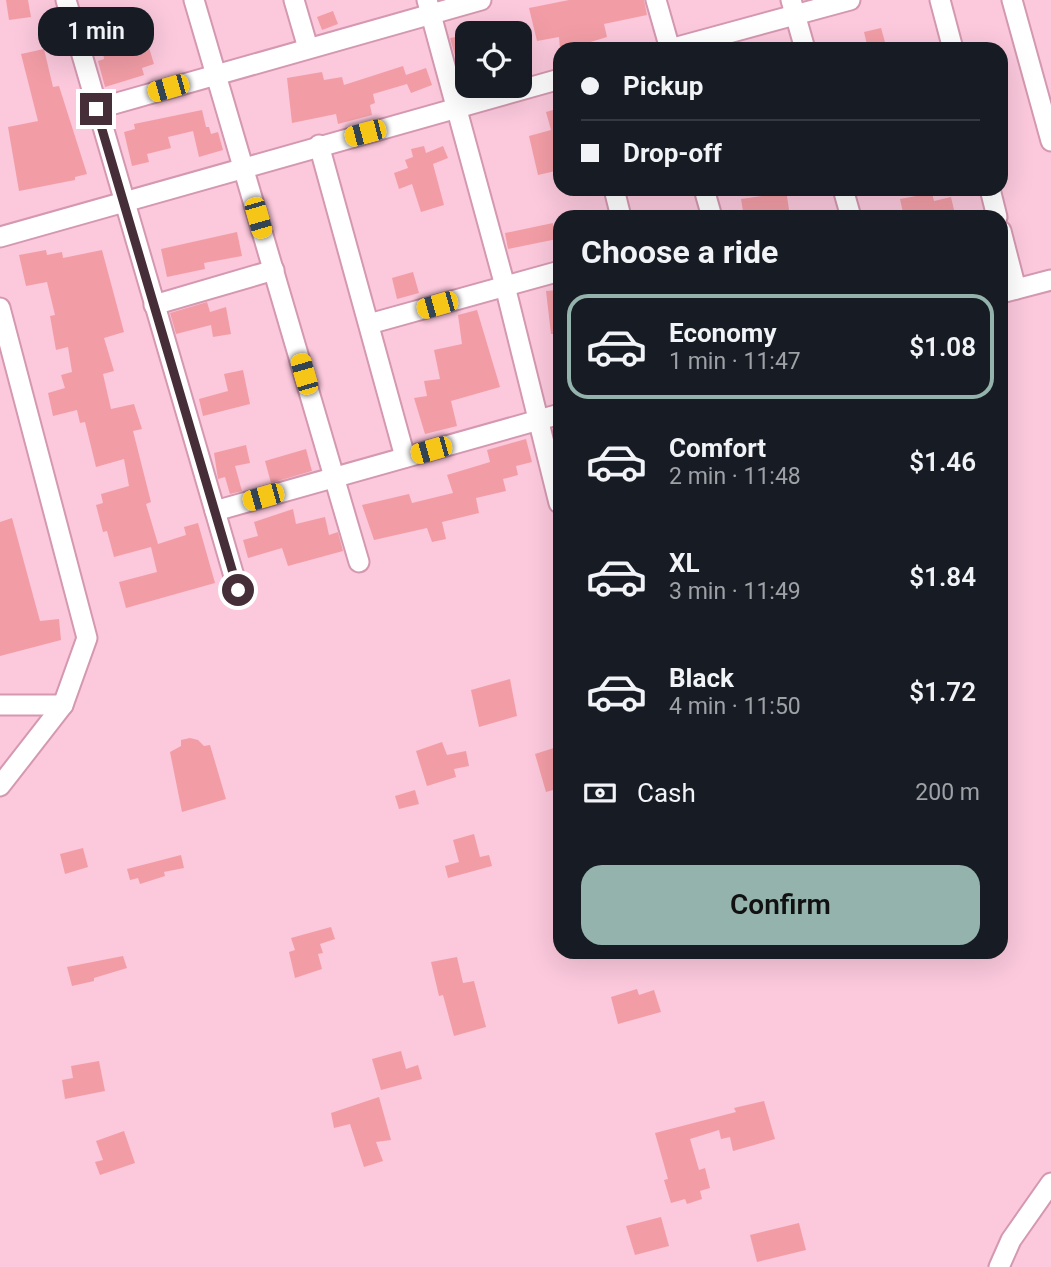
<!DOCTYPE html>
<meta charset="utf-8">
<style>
body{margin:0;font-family:Roboto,sans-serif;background:#242831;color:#f1f3f6;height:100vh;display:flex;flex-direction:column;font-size:26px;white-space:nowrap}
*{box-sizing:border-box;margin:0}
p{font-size:23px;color:#9ea1a6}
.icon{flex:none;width:38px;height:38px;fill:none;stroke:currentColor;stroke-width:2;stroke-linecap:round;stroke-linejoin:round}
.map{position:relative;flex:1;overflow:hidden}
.details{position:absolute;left:553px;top:210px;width:455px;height:749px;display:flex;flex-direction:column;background:#171b24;border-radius:21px;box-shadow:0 7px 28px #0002}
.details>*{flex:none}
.guide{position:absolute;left:553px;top:42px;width:455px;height:154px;border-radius:21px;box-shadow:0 7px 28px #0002;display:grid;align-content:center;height:154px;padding:0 28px;background:#171b24}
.controls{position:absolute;left:455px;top:21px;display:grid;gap:14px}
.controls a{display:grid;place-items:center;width:77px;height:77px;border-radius:14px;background:#171b24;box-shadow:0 7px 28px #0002;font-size:35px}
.end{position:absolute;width:32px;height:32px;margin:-16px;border:9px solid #462e38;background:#fff;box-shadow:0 0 0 4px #fff}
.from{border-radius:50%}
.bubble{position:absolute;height:49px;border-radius:21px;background:#171b24;box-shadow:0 7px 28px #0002;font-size:23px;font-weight:600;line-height:49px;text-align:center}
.car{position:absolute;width:21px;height:42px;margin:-21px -10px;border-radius:9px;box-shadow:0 0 5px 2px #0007;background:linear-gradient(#f5c518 24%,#345 0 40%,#f5c518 0 76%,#345 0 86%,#f5c518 0)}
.guide b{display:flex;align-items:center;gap:24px;height:66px;font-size:26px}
.guide b+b{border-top:2px solid #363941}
.guide i{width:18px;height:18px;background:#f1f3f6}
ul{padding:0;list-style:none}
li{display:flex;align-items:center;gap:21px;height:105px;margin:0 14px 10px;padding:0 14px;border:4px solid transparent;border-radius:21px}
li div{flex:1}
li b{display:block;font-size:26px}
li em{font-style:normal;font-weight:600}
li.selected{border-color:#94b3ad}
li>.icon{width:63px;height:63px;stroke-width:1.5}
h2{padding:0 28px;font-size:32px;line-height:84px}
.pay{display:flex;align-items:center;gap:18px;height:77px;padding:0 28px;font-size:26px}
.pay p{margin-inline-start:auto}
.button{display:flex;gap:14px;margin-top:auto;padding:14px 28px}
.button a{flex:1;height:80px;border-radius:21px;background:#94b3ad;color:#111;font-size:28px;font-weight:600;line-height:80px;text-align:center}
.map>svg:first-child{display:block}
.building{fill:#f29da6}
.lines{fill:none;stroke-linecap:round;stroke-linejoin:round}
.minor-casing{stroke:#d498b0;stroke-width:23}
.minor{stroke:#fff;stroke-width:19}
.route{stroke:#462e38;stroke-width:9}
</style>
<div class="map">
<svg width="1051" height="1267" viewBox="0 0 1051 1267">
<rect width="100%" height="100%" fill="#fbc8dc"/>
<g class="building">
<path d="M 6,0 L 28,0 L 31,17 L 9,20 Z"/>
<path d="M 569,0 L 644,0 L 647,15 L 604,24 L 607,37 L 584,44 L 584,47 L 560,49 L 559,37 L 537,41 L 529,8 Z"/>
<path d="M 333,11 L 338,24 L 322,30 L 317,17 Z"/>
<path d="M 881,28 L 887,49 L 868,49 L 864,32 Z"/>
<path d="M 467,35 L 467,83 L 463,84 L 450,38 Z"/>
<path d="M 146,38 L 154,64 L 142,68 L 144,75 L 105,87 L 98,61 L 104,59 L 103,52 L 135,45 L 134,42 Z"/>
<path d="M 44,49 L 53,87 L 59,86 L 87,174 L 75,177 L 75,180 L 19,191 L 8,127 L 38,121 L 21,54 Z"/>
<path d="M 403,66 L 406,75 L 426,68 L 432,85 L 411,93 L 407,84 L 373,94 L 375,103 L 370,105 L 372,115 L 338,124 L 336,114 L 292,123 L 287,78 L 322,72 L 324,80 L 342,77 L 344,85 Z"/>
<path d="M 560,108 L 560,170 L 538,175 L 529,136 L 551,130 L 546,112 Z"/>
<path d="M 202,110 L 206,127 L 209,127 L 211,134 L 218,132 L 223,150 L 199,157 L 193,131 L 168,137 L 171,148 L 147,154 L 149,162 L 132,166 L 124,132 L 135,129 L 134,124 Z"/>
<path d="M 424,146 L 426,153 L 443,146 L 448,158 L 433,164 L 444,205 L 421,212 L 412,184 L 399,189 L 394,173 L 408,168 L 405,160 L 413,157 L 411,149 Z"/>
<path d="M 761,189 L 786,189 L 790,217 L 744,217 L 741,199 L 762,196 Z"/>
<path d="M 932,193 L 934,201 L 951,197 L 955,214 L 904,217 L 900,199 Z"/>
<path d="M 553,223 L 557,239 L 508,249 L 505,233 Z"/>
<path d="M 237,232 L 242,256 L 204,263 L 205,269 L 167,277 L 161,249 Z"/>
<path d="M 46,250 L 47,255 L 62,252 L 63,258 L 102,250 L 124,332 L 104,338 L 114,371 L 103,374 L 111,409 L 134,404 L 142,429 L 133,431 L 151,502 L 146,504 L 158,544 L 186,535 L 184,527 L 198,523 L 215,583 L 126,608 L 119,582 L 157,572 L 151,547 L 114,557 L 107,531 L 103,532 L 96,505 L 103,503 L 101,494 L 129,486 L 124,459 L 96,467 L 85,422 L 80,423 L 77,410 L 53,416 L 48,393 L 65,388 L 61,375 L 72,372 L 68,347 L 56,350 L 50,316 L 55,315 L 47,282 L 26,286 L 19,255 Z"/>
<path d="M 413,272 L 419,293 L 397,299 L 392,278 Z"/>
<path d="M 560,290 L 560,334 L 551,334 L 546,291 Z"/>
<path d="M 207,302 L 210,312 L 226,307 L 231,334 L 213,337 L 211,325 L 176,334 L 170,313 Z"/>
<path d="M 477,310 L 500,387 L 451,401 L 457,426 L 425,434 L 414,398 L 427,396 L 424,381 L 440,379 L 434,350 L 462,344 L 458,315 Z"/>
<path d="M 243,370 L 250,404 L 203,416 L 199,399 L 228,391 L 224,374 Z"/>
<path d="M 526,439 L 532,462 L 516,466 L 518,475 L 503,479 L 506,491 L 476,498 L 479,513 L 442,522 L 446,539 L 432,542 L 427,528 L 374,540 L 362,505 L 409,494 L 412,503 L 453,493 L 447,475 L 490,462 L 487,450 Z"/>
<path d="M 246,445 L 250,463 L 235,466 L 242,491 L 230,494 L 225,477 L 218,479 L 214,453 Z"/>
<path d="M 306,449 L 312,471 L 271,483 L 265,461 Z"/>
<path d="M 293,509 L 296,524 L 325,517 L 329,535 L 338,532 L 343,551 L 288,566 L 282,548 L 248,558 L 243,540 L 258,536 L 254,522 Z"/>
<path d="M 12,518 L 40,621 L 59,619 L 61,640 L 0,656 L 0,522 Z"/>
<path d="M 510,679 L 517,716 L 479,727 L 471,690 Z"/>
<path d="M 190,738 L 198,740 L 204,746 L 210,745 L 226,799 L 182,812 L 170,752 L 181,746 L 181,740 Z"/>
<path d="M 442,742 L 447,755 L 466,751 L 469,766 L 454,769 L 456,777 L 427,786 L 416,751 Z"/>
<path d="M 560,746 L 560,788 L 546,792 L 535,754 Z"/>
<path d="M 415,790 L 419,804 L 399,809 L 395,796 Z"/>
<path d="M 474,834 L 480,857 L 489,855 L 492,866 L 448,878 L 445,866 L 459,862 L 453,840 Z"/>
<path d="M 83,848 L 88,867 L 65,874 L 60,854 Z"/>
<path d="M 181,855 L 184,868 L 164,872 L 165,876 L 140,884 L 138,878 L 130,880 L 127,869 Z"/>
<path d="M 331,927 L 335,939 L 320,944 L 323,953 L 318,954 L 322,969 L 295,978 L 289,952 L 295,950 L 291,938 Z"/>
<path d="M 123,956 L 127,968 L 94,978 L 94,981 L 72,986 L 67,967 Z"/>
<path d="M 457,957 L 463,983 L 474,981 L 486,1027 L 454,1036 L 443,995 L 439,996 L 431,962 Z"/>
<path d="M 637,989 L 639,995 L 654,990 L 661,1012 L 618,1024 L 611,997 Z"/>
<path d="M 401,1051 L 406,1069 L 418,1065 L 422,1079 L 381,1090 L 372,1059 Z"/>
<path d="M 99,1061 L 105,1091 L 65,1099 L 62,1080 L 73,1078 L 71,1066 Z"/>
<path d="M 379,1097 L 391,1140 L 376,1142 L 383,1161 L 364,1167 L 350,1124 L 334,1128 L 331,1113 Z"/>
<path d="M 764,1101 L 775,1139 L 733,1151 L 730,1137 L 721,1139 L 719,1130 L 690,1139 L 699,1170 L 705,1168 L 710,1188 L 700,1191 L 702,1199 L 687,1204 L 685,1199 L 671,1203 L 664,1180 L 668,1179 L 655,1133 L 736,1112 L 734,1108 Z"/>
<path d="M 124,1131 L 135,1163 L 100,1175 L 95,1162 L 103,1160 L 96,1141 Z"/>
<path d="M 661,1217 L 669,1246 L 635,1255 L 626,1226 Z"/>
<path d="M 799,1223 L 806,1250 L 757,1262 L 750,1235 Z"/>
</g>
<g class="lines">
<defs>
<g id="minor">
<path d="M 66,0 L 238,590"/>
<path d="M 194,0 L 359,562"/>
<path d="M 294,0 L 308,48"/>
<path d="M 427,0 L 505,286 L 559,503"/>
<path d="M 656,0 L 670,49"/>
<path d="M 791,0 L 805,49"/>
<path d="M 940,0 L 953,49"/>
<path d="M 1012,0 L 1051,141"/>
<path d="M 670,49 L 850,0"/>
<path d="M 96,109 L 481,0"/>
<path d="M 319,145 L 405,457"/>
<path d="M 614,189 L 621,217"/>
<path d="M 704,189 L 712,217"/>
<path d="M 843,189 L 851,217"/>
<path d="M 990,189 L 997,217"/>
<path d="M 1001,231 L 1016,289"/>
<path d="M 0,237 L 560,79"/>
<path d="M 1001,293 L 1051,280"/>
<path d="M 154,305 L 274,270"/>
<path d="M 0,308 L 87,638 L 63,705 L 0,786"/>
<path d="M 369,324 L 560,271"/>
<path d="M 215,511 L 560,414"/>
<path d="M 0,705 L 63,705"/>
<path d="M 999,1267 L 1011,1240 L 1051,1183"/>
</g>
</defs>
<use href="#minor" class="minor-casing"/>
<use href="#minor" class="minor"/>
</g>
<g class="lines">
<path class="route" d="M 96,109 L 238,590"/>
</g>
</svg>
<div class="controls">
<a><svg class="icon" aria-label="locate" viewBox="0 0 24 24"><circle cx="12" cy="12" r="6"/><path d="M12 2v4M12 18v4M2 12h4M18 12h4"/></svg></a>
</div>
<i class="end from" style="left:238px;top:590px"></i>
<i class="end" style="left:96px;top:109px"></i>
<div class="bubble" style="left:38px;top:7px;width:116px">1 min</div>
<i class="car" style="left:168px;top:88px;rotate:254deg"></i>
<i class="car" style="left:365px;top:133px;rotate:255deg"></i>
<i class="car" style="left:258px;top:218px;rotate:164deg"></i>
<i class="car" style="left:437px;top:305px;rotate:254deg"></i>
<i class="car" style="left:304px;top:374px;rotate:344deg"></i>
<i class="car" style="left:431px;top:450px;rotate:254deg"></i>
<i class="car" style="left:263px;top:497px;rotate:254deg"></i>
<div class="guide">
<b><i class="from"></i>Pickup</b>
<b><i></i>Drop-off</b>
</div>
<section class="details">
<h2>Choose a ride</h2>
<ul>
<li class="selected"><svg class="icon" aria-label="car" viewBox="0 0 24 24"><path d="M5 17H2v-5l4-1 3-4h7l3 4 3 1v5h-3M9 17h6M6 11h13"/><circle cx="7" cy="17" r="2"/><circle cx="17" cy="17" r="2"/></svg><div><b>Economy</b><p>1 min · 11:47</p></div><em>$1.08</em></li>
<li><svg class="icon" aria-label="car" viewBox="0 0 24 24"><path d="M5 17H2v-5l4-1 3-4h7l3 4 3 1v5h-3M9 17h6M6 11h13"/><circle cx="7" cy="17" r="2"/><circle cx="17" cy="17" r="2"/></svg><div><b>Comfort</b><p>2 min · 11:48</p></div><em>$1.46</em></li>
<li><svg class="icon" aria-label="car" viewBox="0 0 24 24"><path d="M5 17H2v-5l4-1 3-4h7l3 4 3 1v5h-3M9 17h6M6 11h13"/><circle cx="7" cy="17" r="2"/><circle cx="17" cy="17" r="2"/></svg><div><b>XL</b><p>3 min · 11:49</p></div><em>$1.84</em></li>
<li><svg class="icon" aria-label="car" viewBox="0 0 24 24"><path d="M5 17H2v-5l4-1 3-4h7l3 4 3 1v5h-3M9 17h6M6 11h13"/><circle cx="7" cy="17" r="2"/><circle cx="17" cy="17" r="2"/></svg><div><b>Black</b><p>4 min · 11:50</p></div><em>$1.72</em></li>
</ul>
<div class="pay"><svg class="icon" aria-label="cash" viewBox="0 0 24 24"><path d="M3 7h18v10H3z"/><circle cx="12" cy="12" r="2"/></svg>Cash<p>200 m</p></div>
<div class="button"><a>Confirm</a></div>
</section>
</div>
